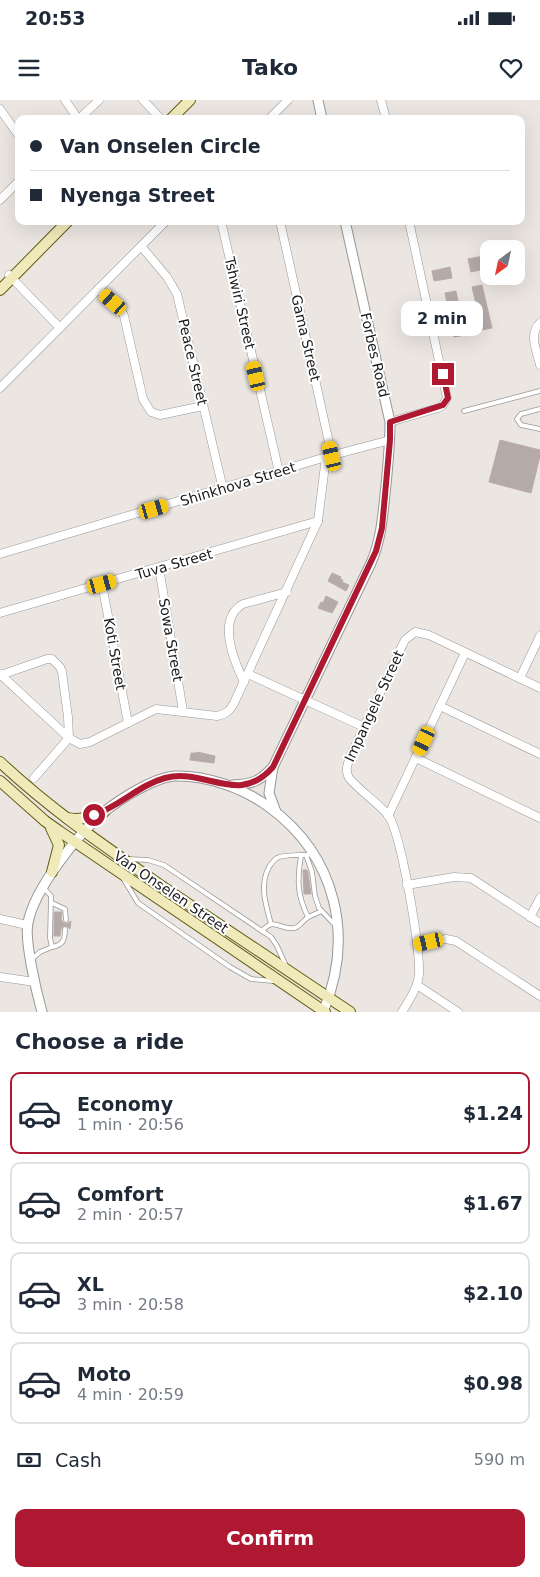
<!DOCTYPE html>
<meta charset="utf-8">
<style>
body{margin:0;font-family:"DejaVu Sans",sans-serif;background:#f6f6f7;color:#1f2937;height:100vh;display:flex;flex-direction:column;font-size:19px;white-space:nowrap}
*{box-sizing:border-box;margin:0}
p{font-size:16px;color:#747a83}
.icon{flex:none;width:28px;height:28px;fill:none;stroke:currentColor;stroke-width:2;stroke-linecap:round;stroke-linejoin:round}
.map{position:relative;height:912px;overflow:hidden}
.sheet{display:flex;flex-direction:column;background:#fff;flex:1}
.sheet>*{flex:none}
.banner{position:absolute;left:15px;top:15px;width:510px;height:110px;border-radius:10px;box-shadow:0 5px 20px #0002;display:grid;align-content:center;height:110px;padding:0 15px;background:#fff}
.needle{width:32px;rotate:213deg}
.buttons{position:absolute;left:480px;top:140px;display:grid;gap:10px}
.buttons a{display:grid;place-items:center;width:45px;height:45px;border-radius:10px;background:#fff;box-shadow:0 5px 20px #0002;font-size:25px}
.end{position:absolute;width:22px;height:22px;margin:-11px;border:6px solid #ae1831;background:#fff;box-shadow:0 0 0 2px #fff}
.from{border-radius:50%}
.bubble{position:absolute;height:35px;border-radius:10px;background:#fff;box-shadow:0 5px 20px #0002;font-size:16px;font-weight:800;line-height:35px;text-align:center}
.car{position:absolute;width:15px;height:30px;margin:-15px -8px;border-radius:6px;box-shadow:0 0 4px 1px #0007;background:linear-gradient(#f5c518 24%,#345 0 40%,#f5c518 0 76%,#345 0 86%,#f5c518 0)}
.banner b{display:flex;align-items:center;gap:18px;height:48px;font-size:19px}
.banner b+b{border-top:1px solid #e0e1e3}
.banner i{width:12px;height:12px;background:#1f2937}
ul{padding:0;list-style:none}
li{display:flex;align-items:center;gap:15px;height:82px;margin:0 10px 8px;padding:0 5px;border:2px solid #e0e1e3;border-radius:10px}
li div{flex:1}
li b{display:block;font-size:19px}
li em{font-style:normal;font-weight:800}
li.selected{border-color:#ae1831}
li>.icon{width:45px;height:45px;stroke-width:1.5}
h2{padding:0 15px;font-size:22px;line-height:60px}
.pay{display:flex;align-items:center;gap:12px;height:55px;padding:0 15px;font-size:19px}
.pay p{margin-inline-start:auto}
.action{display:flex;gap:10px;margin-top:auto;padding:10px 15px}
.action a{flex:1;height:58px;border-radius:10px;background:#ae1831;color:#fff;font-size:20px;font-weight:800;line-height:58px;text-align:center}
.status{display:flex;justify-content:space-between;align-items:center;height:35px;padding:0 25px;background:#fff;direction:ltr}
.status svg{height:14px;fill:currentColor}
header{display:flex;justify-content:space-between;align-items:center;height:65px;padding:0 15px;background:#fff;font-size:22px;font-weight:800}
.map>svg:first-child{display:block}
.building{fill:#b4aba8;stroke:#bbaca6}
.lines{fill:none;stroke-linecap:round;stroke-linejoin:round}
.service-casing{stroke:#989898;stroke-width:5.5}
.minor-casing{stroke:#989898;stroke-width:9}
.tertiary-casing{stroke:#989898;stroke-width:11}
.secondary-casing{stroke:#625d12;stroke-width:12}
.service{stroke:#fff;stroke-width:4}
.minor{stroke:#fff;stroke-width:8}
.tertiary{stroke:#fff;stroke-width:9}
.secondary{stroke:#f0eabb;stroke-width:10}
.route{stroke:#ae1831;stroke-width:6}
.labels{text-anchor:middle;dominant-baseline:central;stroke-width:4;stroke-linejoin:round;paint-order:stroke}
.street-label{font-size:14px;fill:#1b1b1b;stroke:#fff}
</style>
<div class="status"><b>20:53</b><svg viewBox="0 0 49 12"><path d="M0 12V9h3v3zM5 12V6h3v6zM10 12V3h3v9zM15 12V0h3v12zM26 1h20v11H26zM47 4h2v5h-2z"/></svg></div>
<header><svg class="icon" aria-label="menu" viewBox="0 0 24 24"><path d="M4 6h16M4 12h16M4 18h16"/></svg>Tako<svg class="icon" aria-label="heart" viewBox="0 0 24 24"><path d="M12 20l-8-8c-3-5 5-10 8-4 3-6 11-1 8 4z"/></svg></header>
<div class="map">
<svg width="540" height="912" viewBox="0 0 540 912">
<rect width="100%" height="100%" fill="#ebe6e2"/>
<g class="building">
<path d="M 489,155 L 489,168 L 471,172 L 468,159 Z"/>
<path d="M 450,167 L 452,178 L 434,181 L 432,171 Z"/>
<path d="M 482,185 L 492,228 L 482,230 L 472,187 Z"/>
<path d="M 456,191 L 465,235 L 454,237 L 445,193 Z"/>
<path d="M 500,340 L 540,350 L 540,356 L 531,393 L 489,382 Z"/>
<path d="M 332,473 L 341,477 L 340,479 L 343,480 L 342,482 L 349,485 L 346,491 L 328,481 Z"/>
<path d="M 326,496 L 338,502 L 332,513 L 318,508 L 321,502 L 323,503 Z"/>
<path d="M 197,652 L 215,656 L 214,663 L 190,660 L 191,653 L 197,653 Z"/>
<path d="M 303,770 L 307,770 L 308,773 L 311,794 L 304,794 Z"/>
<path d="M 54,812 L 62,812 L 61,820 L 64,823 L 67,824 L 71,821 L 70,829 L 67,826 L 63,826 L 61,829 L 60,836 L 54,836 Z"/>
</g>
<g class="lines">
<defs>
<g id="service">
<path d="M 540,309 L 521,314 L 517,319 L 521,325 L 540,329"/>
<path d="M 464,311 L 540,291"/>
<path d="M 306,755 L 312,772 L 315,796 L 319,808 L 335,825"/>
<path d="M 301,756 C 297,780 297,795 308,817"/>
<path d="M 128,759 L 148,760 L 164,765 L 271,837 L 277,846 L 287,868"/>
<path d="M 123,778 L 138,803 L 230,867 L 251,879 L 273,881"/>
<path d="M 52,803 L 65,809 L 66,820"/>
<path d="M 271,824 C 266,805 259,786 269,767 C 271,764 274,760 277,758 C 284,754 303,756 312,754"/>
<path d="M 262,831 C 275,816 280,831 295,828 C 300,826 303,821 307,818 C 312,815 317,813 322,811"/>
<path d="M 52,847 C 63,845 65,840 65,829"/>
<path d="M 31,860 L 40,852 L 52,847 L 50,838 L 51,796 L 43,787"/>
</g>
<g id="minor">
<path d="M 65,0 L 78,19"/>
<path d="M 143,0 L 161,19"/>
<path d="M 381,0 L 386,19"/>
<path d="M 0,9 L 19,36"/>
<path d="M 79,19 L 99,0"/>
<path d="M 269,19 L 288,0"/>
<path d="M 0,100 L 19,81"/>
<path d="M 221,121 L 279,372"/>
<path d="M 280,121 L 332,356"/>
<path d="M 141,146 L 167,177 L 177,194 L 223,389"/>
<path d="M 9,175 L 60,228"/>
<path d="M 98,189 L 120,208 L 124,216 L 143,299 L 151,312 L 160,315 L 203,306"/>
<path d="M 540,223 C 528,234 537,251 540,265"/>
<path d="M 0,288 L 166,121"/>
<path d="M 390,322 L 438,308 L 443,305 L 447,298 L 409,121"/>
<path d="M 0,454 L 326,357 L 390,340"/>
<path d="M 159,468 L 183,611"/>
<path d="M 102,484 L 128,623"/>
<path d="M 0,513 L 318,421"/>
<path d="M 0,574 L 69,638 L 80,644 L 90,642 L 156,609 L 217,616 C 226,614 230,611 234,603 L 318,421 L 326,357"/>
<path d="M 248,574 L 364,627"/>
<path d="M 1,575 L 47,559 L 52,559 L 60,567 L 62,572 L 68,617 L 69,638 L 34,678"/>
<path d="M 520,578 L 540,536"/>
<path d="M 244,582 C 234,561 216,519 243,504 L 287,492"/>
<path d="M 440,606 L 540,654"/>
<path d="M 416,658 L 540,718"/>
<path d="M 388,716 L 465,553"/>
<path d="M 407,785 L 454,777 L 471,778 L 540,823"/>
<path d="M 530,817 L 540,798"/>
<path d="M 0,819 L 27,825"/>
<path d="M 418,844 L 446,839 L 456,841 L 540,896"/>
<path d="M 0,877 L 35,882"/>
<path d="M 417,885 L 458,912"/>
<path d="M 402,912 C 409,900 418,888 419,874 C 421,851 401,732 388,715 C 377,702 361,692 349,678 C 345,670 347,666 350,657 L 402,546 L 405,540 L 415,532 L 429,535 L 540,588"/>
</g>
<g id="tertiary">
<path d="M 318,0 L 322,19"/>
<path d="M 232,685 C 252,684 259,682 273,667"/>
<path d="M 276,712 L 269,693 L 273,667 L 371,463 C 382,438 383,412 386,385 C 388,364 390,344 390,322 L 345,121"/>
<path d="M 42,912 C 37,894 24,840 28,823 C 34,789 78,734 104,712 C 120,699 153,678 174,676 C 207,675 243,688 269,707 C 336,756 355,836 323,912"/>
</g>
<g id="secondary">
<path d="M 171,19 L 190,0"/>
<path d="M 0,190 L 68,121"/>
<path d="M 0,662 C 51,710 106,747 163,787 C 225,829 288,870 350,912"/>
<path d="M 0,681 L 45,721 L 59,731 L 325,912"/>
<path d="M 67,718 C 81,721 92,716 104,712"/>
<path d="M 51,728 L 59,745 L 52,772"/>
</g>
</defs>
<use href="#service" class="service-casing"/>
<use href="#minor" class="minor-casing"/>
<use href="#tertiary" class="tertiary-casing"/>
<use href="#secondary" class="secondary-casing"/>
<use href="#service" class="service"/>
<use href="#minor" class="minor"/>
<use href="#tertiary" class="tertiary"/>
<use href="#secondary" class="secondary"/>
</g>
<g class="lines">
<path class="route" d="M 94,715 C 120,706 139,685 165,678 C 205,667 238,707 273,667 L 376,451 L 382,428 L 390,340 L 390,322 L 443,305 L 448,298 L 443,274"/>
</g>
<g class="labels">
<g class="street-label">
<text transform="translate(240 203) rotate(77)">Tshwiri Street</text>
<text transform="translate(306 238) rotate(77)">Gama Street</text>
<text transform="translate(375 255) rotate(77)">Forbes Road</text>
<text transform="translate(193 262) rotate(77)">Peace Street</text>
<text transform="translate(238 384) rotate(-17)">Shinkhova Street</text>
<text transform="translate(174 464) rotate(-16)">Tuva Street</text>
<text transform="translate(171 540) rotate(80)">Sowa Street</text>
<text transform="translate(115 554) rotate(80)">Koti Street</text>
<text transform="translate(374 606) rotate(-65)">Impangele Street</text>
<text transform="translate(171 792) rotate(34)">Van Onselen Street</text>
</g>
</g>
</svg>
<div class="buttons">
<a><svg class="needle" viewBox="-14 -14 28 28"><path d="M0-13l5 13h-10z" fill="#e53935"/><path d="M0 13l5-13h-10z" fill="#747a83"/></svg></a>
</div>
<i class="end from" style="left:94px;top:715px"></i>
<i class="end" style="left:443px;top:274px"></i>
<div class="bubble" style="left:401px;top:201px;width:82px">2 min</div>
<i class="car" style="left:113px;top:202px;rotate:311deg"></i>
<i class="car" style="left:256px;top:276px;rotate:347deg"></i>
<i class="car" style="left:332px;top:356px;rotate:347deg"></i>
<i class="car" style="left:154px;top:409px;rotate:74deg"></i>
<i class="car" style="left:102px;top:484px;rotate:75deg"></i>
<i class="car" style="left:424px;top:641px;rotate:205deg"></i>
<i class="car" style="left:429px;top:842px;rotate:257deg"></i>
<div class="banner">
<b><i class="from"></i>Van Onselen Circle</b>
<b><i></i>Nyenga Street</b>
</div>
</div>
<section class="sheet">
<h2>Choose a ride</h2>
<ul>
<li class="selected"><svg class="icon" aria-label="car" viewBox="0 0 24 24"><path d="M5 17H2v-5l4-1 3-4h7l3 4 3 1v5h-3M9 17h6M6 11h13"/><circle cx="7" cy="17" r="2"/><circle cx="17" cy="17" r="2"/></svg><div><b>Economy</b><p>1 min · 20:56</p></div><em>$1.24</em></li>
<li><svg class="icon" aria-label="car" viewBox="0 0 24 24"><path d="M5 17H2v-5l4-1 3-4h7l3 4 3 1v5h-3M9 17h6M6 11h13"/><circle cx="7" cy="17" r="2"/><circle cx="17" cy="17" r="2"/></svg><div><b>Comfort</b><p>2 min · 20:57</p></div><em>$1.67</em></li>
<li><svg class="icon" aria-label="car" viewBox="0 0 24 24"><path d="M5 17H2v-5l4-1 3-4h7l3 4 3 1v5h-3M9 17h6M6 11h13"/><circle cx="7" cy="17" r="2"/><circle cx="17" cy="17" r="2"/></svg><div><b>XL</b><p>3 min · 20:58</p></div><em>$2.10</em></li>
<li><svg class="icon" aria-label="car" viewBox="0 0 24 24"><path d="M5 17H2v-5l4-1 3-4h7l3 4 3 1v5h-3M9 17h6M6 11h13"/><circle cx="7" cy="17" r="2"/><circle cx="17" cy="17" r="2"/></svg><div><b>Moto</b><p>4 min · 20:59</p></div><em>$0.98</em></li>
</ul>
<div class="pay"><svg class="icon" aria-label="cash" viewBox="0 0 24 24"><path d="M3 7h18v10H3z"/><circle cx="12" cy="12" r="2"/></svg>Cash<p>590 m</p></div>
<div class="action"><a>Confirm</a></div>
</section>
